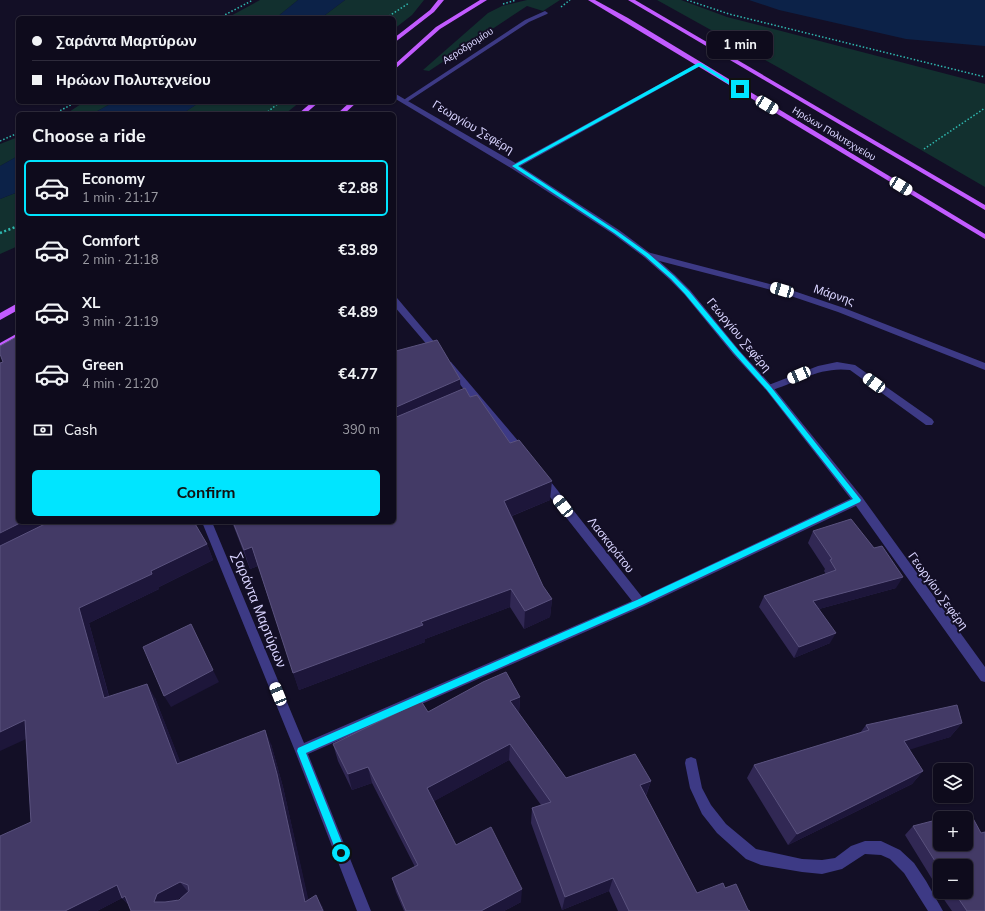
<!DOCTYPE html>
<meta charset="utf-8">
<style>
body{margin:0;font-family:"Nunito Sans",sans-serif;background:#1c1929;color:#f1f3f6;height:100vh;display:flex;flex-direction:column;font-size:15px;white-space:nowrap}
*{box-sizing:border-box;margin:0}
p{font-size:13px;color:#9b9ba3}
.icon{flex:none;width:22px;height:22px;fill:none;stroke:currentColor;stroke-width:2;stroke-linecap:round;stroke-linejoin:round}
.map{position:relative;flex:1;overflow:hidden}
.details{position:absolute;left:16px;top:112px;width:380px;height:412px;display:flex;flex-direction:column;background:#0e0b1c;border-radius:6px;box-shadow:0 1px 3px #0004,0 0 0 1px #2e2b3b}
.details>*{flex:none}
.hud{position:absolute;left:16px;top:16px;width:380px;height:88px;border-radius:6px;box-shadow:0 1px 3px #0004,0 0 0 1px #2e2b3b;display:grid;align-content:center;height:88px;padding:0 16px;background:#0e0b1c}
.controls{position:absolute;left:933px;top:763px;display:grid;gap:8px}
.controls a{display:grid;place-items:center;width:40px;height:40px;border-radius:6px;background:#0e0b1c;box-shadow:0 1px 3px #0004,0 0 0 1px #2e2b3b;font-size:20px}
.end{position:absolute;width:18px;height:18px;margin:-9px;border:5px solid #00e5ff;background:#111;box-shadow:0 0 0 2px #111}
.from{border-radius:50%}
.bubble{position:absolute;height:28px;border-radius:6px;background:#0e0b1c;box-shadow:0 1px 3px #0004,0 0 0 1px #2e2b3b;font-size:13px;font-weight:700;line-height:28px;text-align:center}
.car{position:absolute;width:12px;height:24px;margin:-12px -6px;border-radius:5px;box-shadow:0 0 3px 1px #0007;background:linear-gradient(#fff 24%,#345 0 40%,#fff 0 76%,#345 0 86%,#fff 0)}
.hud b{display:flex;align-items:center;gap:14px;height:38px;font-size:15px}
.hud b+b{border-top:1px solid #2e2b3b}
.hud i{width:10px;height:10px;background:#f1f3f6}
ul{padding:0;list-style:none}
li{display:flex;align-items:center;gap:12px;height:56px;margin:0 8px 6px;padding:0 8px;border:2px solid transparent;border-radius:6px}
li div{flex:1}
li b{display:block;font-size:15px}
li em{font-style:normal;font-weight:700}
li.on{border-color:#00e5ff}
li>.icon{width:36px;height:36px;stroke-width:1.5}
h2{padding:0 16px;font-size:18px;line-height:48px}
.pay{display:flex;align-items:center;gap:10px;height:44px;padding:0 16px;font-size:15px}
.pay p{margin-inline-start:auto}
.action{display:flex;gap:8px;margin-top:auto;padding:8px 16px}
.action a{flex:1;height:46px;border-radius:6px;background:#00e5ff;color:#111;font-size:16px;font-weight:700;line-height:46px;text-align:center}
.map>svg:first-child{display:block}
.green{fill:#12302f}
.water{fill:#0c2248}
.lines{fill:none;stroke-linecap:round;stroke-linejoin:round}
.path-far1{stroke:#2fb8b0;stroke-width:1.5;stroke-dasharray:1.5 2;stroke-linecap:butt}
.path{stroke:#2fb8b0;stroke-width:2.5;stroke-dasharray:2 2.5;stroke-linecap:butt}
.service{fill:#3d3a85;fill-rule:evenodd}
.minor{fill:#3d3a85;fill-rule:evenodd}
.tertiary{fill:#3d3a85;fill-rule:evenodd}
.primary{fill:#c25bff;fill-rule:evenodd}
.wall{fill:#312854;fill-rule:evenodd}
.shaded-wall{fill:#1d163a}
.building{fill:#433a66;stroke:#5a527e;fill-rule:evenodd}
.route{fill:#00e5ff}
.labels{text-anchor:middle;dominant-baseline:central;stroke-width:4;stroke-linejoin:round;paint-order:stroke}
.far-street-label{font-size:10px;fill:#d9d4ff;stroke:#130f26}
.street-label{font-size:12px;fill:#d9d4ff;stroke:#130f26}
.near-street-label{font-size:14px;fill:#d9d4ff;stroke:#130f26}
</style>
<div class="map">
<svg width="985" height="911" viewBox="0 0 985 911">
<rect width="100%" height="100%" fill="#130f26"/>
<g class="green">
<path d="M 260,0 L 298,0 L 276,18 L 227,18 Z"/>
<path d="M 345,0 L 424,0 L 412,15 L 394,29 L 394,18 L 321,18 Z"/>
<path d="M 527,0 L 560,0 L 543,11 L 527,6 L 429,71 L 423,70 L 488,13 L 502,6 Z"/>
<path d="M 657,0 L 681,0 L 727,17 L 985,84 L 985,187 L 783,70 Z"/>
<path d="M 84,102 L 114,102 L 92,114 L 66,114 Z"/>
<path d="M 200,102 L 300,102 L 285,114 L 182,114 Z"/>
<path d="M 18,137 L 18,156 L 0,166 L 0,144 Z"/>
<path d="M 18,192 L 18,246 L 0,254 L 0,199 Z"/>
</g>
<g class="water">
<path d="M 298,0 L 345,0 L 321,18 L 276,18 Z"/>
<path d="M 749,0 L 985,0 L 985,46 L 906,39 L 779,10 Z"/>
<path d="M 114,102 L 200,102 L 182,114 L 92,114 Z"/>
<path d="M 18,156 L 18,192 L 0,199 L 0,166 Z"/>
</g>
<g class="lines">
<g class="path-far1">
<path d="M 687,0 L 729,14 L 985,77"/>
<path d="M 503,4 L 516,0"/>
<path d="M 561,7 L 570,0"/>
<path d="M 219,18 L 253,0"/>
<path d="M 386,18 L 409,3"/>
<path d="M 54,114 L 76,102"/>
<path d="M 265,114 L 280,102"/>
<path d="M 0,141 L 18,133"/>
<path d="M 924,149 L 985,108"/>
</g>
<path class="path" d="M 0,233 L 18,226"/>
<g class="service">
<path d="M 545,11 L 548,13 L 547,14 L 529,22 L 407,102 L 402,101 L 525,20 Z"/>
<path d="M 691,757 L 696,759 L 702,788 L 711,805 L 726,824 L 756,849 L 802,859 L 822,860 L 835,858 L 851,846 L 865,841 L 881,841 L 900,850 L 914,863 L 926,881 L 943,911 L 928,911 L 904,873 L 890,859 L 881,855 L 865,854 L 842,869 L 822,874 L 802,872 L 761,865 L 746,859 L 717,833 L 702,814 L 690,788 L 685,763 L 686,759 Z"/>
</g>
<g class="minor">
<path d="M 700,62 L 703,64 L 702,65 L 517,168 L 511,168 L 510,166 Z"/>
<path d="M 647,252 L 785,288 L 844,308 L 985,363 L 985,370 L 838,312 L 779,292 L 644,257 L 643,255 Z"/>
<path d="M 394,297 L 397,298 L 441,350 L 443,352 L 441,354 L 435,354 L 394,306 Z"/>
<path d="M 448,361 L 451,362 L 525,449 L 526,452 L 525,455 L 517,455 L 445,366 L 443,364 L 445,362 Z"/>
<path d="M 837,362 L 855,365 L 932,419 L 934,422 L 932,425 L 926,425 L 850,370 C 820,366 796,383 769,391 L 764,388 L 766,386 L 818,366 Z"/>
<path d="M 543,476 L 547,477 L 642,597 L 854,497 L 858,496 L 862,497 L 863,500 L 862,503 L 644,606 L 308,754 L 371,911 L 357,911 L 295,751 L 202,522 L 212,522 L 304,743 L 632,601 L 539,483 L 538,480 L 539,477 Z"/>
</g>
<path class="tertiary" d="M 394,93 L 517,164 L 619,230 L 650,253 L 675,275 L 690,290 L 739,350 L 772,386 L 862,497 L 985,667 L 985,682 L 981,681 L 854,503 L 766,390 L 733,354 L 684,294 L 669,279 L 644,257 L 613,234 L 511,168 L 394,98 Z"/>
<g class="primary">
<path d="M 438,0 L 444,0 L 434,12 L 394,43 L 394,38 L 430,10 Z"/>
<path d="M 480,0 L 487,0 L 440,29 L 394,70 L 394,65 L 436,27 Z"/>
<path d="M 588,0 L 595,0 L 628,18 L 985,234 L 985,239 Z"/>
<path d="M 628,0 L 635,0 L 985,205 L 985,210 Z"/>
<path d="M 312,102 L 319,102 L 305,114 L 298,114 Z"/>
<path d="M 350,102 L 357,102 L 344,114 L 337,114 Z"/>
<path d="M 18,303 L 18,310 L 0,320 L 0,313 Z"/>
<path d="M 18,333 L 18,340 L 0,350 L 0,343 Z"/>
</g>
</g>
<g class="wall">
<path d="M 396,351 L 461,390 L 470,397 L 510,443 L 550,500 L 512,516 L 543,586 L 552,599 L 550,617 L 524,629 L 510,607 L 425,639 L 425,642 L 299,690 L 258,566 L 250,569 L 232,522 L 394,522 Z"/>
<path d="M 3,362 L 18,522 L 207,544 L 213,560 L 159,587 L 159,589 L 89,623 L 109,696 L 155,698 L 180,762 L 271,744 L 283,787 L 308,900 L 322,906 L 324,911 L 131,911 L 128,904 L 122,898 L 97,911 L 0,911 L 31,822 ZM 185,895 L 179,900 L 174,901 Z"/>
<path d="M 813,531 L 896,588 L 819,609 L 830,643 L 794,658 L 759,607 L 764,596 L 826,574 L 824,571 L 825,569 L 808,543 Z"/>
<path d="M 520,697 L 519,713 L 566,778 L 651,781 L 646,796 L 697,893 L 725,888 L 748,910 L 750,911 L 618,911 L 609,891 L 562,910 L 531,823 L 532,808 L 541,805 L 509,760 L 434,801 L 456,845 L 521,902 L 504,911 L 404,911 L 396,892 L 392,878 L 415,867 L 372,783 L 352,790 L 338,761 L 333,744 L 428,712 Z"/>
<path d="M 962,723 L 950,737 L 909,749 L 923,771 L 912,784 L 788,845 L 747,778 L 754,765 L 860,733 L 866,725 Z"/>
<path d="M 913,826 L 981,833 L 985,911 L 952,911 L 936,888 L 937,887 L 905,835 ZM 940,866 L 966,892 L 940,892 Z"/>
</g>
<g class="shaded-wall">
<path d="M 460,379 L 461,399 L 394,428 L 394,408 Z"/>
<path d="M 552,481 L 550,500 L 504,519 L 504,501 Z"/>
<path d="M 22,522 L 65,522 L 0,554 L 0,533 Z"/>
<path d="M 207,544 L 213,560 L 159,587 L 159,589 L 89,623 L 113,712 L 104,698 L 79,608 L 151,571 Z"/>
<path d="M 252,547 L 258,566 L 250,569 L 244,550 Z"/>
<path d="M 903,577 L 896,588 L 808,612 L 813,601 Z"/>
<path d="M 511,589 L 510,607 L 425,639 L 425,642 L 299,690 L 293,673 L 421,622 Z"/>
<path d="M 552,599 L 550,617 L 524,629 L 525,611 Z"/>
<path d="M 836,633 L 830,643 L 794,658 L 799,647 Z"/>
<path d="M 213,670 L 219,682 L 171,707 L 164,696 Z"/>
<path d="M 147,684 L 155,698 L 186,776 L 177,764 Z"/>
<path d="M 520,697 L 519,714 L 510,701 Z"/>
<path d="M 25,720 L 37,734 L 0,751 L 0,732 Z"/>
<path d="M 962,723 L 950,737 L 893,755 L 904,741 Z"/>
<path d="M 265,730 L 271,744 L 283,787 L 311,911 L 305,902 Z"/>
<path d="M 510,744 L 509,760 L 429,804 L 427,788 Z"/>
<path d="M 368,767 L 372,783 L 352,790 L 348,774 Z"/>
<path d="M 923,771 L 912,784 L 788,845 L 797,834 Z"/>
<path d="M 651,781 L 645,797 L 640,785 Z"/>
<path d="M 613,878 L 609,891 L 562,910 L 565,897 Z"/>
<path d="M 180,882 L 189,893 L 166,905 L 154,902 L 157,894 Z"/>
<path d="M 117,885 L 128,895 L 132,908 L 122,898 L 97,911 L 65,911 Z"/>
<path d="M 522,889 L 521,902 L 504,911 L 481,911 Z"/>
<path d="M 316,895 L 322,906 L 324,911 L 323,911 Z"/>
</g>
<g class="building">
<path d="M 18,336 L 18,522 L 22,522 L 0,533 L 0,363 L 3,362 L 0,354 L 0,346 Z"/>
<path d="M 437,340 L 460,379 L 394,408 L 394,349 L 396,351 Z"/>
<path d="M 465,388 L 470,397 L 477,395 L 510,443 L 519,440 L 552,481 L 504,501 L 543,586 L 552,599 L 525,611 L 511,589 L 421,622 L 423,625 L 293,673 L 252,547 L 244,550 L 233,522 L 394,522 L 394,418 Z"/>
<path d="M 851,519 L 874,548 L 882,546 L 903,577 L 813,601 L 836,633 L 799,647 L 764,596 L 836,570 L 830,560 L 832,559 L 813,531 Z"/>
<path d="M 49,522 L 194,522 L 207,544 L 151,571 L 152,574 L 79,608 L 104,698 L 147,684 L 177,764 L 265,730 L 277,774 L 305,902 L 316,895 L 323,911 L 131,911 L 125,896 L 122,898 L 117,885 L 65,911 L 0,911 L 0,836 L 31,822 L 25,720 L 0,732 L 0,546 ZM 180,882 L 188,885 L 189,891 L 179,900 L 165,902 L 154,902 L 157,894 Z"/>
<path d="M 191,624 L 213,670 L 164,696 L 143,647 Z"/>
<path d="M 506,672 L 520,697 L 510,701 L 566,778 L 635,754 L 651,781 L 640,785 L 697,893 L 723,883 L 725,888 L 736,884 L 748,910 L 750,911 L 629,911 L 613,878 L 565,897 L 532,808 L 551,802 L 510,744 L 427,788 L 456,845 L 491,827 L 522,889 L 481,911 L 406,911 L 392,878 L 418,865 L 368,767 L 348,774 L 333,744 L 421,701 L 428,712 L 483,682 Z"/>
<path d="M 957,705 L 962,723 L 904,741 L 923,771 L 797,834 L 754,765 L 869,730 L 866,725 Z"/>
<path d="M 969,811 L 981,833 L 985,832 L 985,911 L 967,911 L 954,892 L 966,892 L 966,866 L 940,866 L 940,869 L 913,826 L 940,819 L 940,844 L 966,844 L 966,818 L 943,818 Z"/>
</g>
<path class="route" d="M 698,63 L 701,63 L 742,89 L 738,90 L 700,66 L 518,166 L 617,231 L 649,254 L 674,276 L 689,291 L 738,350 L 771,387 L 861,500 L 860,502 L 642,605 L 306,753 L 346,853 L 344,856 L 341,857 L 338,856 L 297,751 L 298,748 L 637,600 L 853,499 L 767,390 L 734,353 L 685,294 L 671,279 L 645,256 L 614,233 L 512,166 Z"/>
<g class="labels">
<g class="far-street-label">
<text transform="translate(468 46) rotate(-33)">Αεροδρομίου</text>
<text transform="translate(834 134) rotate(31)">Ηρώων Πολυτεχνείου</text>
</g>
<g class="street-label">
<text transform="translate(473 127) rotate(31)">Γεωργίου Σεφέρη</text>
<text transform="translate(834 295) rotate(19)">Μάρνης</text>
<text transform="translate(739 335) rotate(50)">Γεωργίου Σεφέρη</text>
<text transform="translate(611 545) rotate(52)">Λασκαράτου</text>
<text transform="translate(938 591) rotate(54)">Γεωργίου Σεφέρη</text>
</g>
<g class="near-street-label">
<text transform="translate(259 610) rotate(68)">Σαράντα Μαρτύρων</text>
</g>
</g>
</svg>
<div class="controls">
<a><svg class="icon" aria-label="layers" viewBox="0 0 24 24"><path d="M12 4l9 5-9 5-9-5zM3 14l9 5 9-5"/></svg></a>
<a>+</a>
<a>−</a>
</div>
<i class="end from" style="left:341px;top:853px"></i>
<i class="end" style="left:740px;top:89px"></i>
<div class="bubble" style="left:707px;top:31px;width:66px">1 min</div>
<i class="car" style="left:767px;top:105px;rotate:121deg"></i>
<i class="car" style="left:901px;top:186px;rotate:121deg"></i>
<i class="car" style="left:782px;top:290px;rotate:286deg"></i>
<i class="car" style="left:799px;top:375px;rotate:247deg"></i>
<i class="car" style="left:874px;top:383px;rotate:306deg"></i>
<i class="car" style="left:563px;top:506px;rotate:322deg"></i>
<i class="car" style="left:278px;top:694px;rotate:338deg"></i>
<div class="hud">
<b><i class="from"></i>Σαράντα Μαρτύρων</b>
<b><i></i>Ηρώων Πολυτεχνείου</b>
</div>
<section class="details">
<h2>Choose a ride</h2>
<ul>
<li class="on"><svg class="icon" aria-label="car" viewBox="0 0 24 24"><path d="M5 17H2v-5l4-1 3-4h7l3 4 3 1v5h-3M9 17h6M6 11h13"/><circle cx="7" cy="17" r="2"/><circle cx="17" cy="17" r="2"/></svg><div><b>Economy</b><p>1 min · 21:17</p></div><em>€2.88</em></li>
<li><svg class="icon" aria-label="car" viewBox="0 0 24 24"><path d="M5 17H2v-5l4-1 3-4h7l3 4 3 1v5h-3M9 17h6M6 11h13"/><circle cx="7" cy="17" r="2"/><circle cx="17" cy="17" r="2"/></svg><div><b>Comfort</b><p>2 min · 21:18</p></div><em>€3.89</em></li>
<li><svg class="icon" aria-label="car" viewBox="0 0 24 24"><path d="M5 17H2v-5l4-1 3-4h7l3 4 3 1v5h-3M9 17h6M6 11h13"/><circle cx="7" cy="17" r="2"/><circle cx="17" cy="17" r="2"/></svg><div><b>XL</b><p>3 min · 21:19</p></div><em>€4.89</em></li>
<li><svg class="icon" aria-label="car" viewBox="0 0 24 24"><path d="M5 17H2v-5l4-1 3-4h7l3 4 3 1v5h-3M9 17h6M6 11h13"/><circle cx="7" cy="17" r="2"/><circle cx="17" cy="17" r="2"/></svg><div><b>Green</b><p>4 min · 21:20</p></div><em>€4.77</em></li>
</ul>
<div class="pay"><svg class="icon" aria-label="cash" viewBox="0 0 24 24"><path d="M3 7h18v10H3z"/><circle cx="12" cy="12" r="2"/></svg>Cash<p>390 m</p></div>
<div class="action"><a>Confirm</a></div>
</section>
</div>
